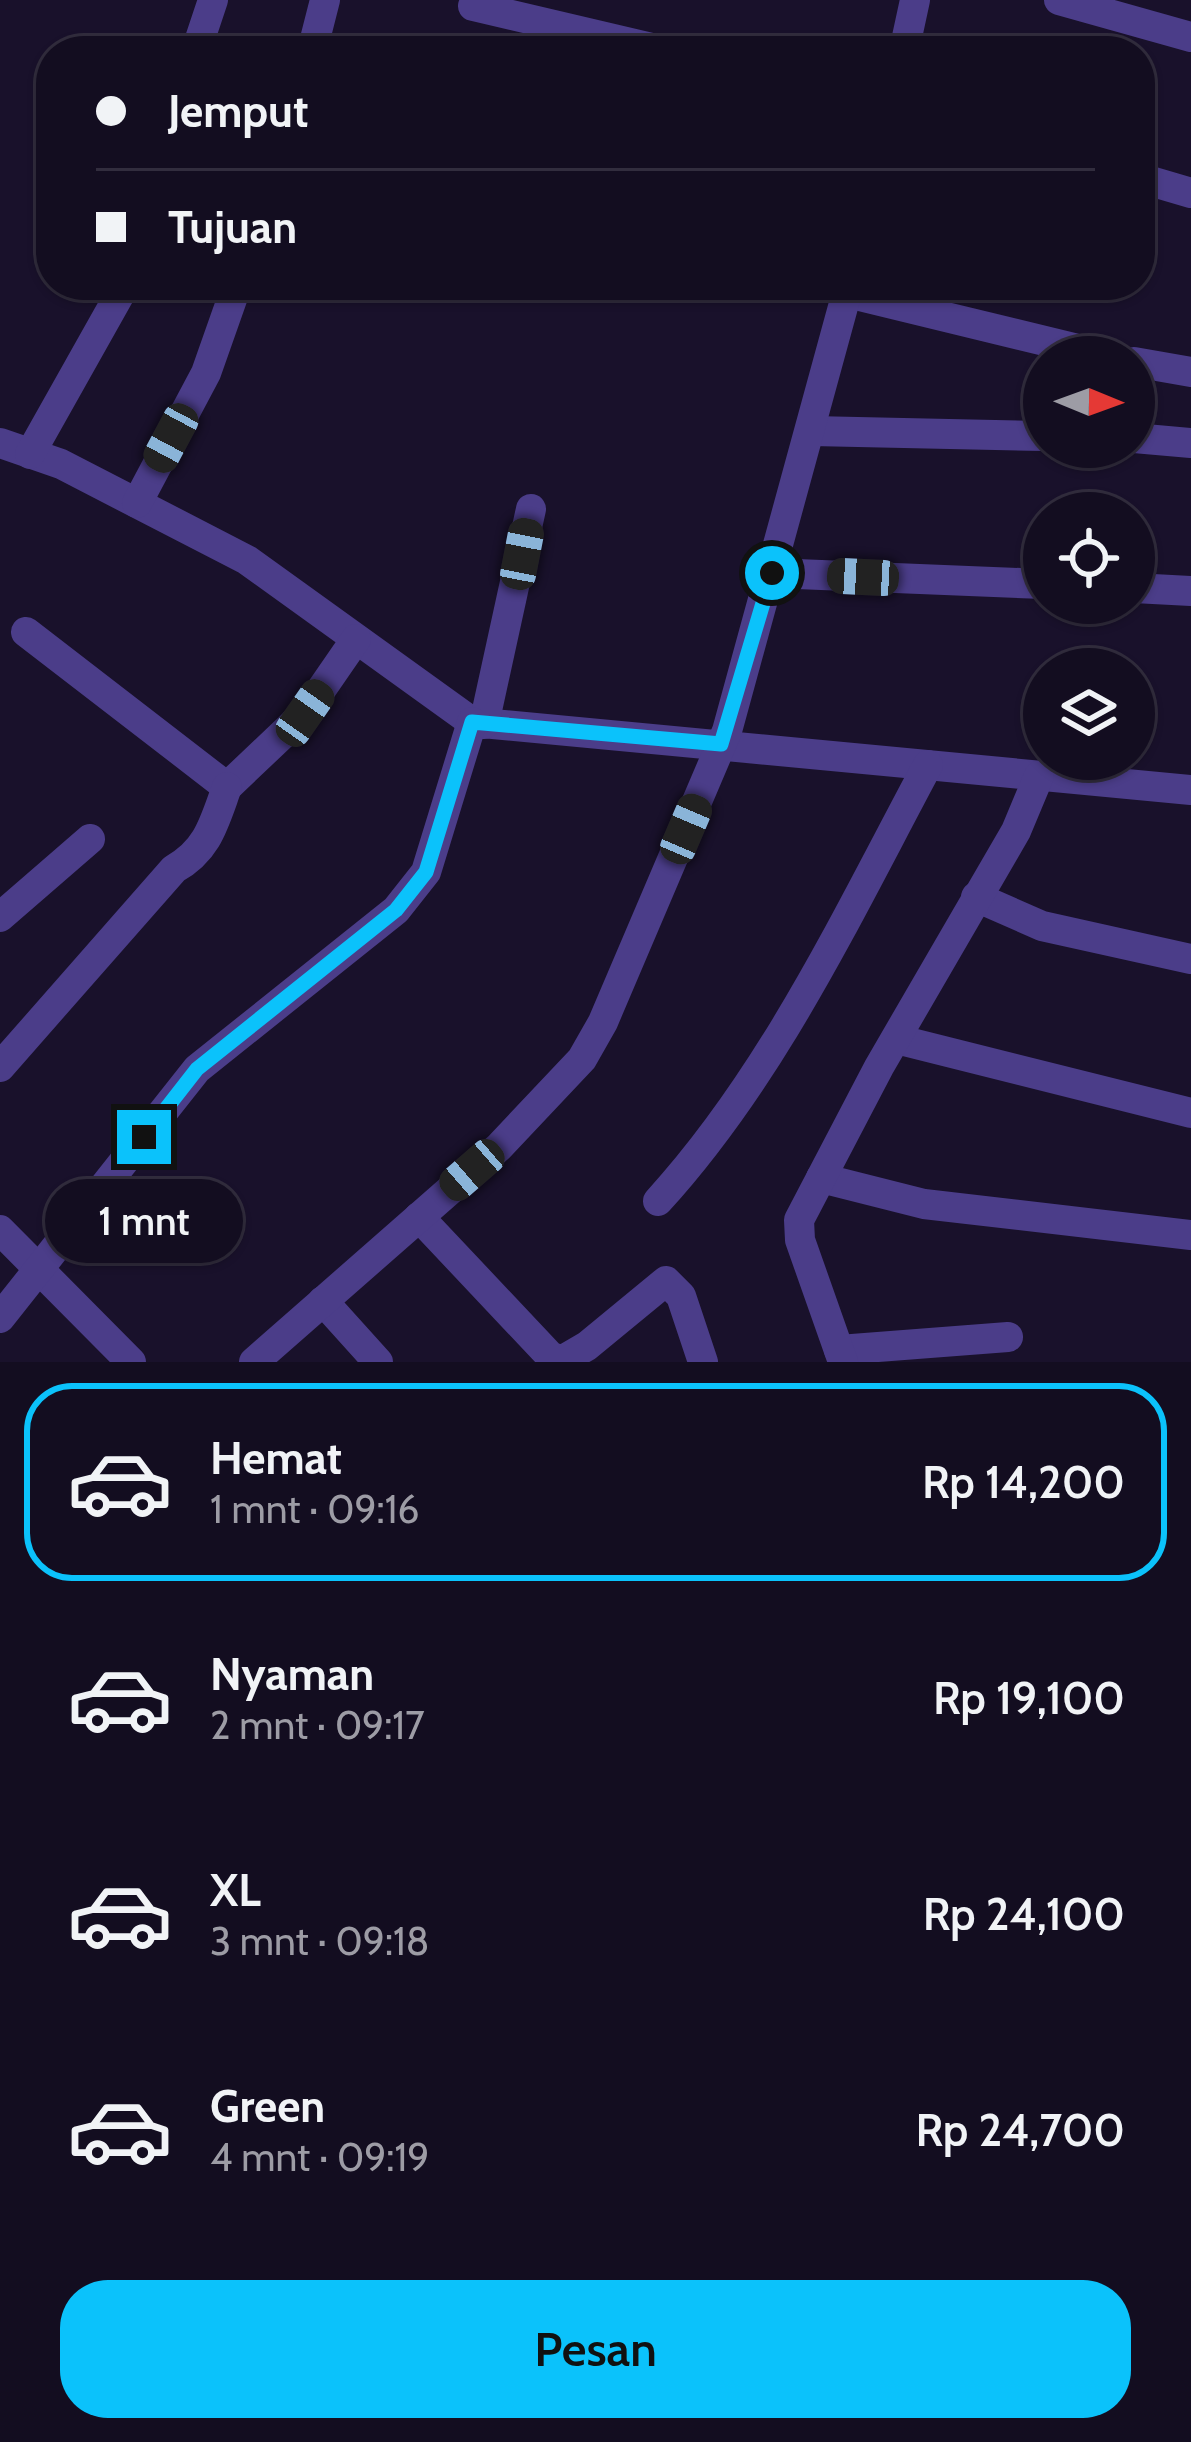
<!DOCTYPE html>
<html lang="id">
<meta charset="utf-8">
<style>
body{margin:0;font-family:Cabin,sans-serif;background:#201b2d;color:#f1f3f6;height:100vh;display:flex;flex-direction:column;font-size:45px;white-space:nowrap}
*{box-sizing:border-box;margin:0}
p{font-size:39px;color:#9d9ca5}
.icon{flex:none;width:66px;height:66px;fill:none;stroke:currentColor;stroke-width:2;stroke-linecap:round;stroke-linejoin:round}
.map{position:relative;height:1362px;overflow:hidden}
.sheet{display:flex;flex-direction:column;background:#130d20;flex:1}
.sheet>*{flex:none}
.hud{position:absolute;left:36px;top:36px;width:1119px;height:264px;border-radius:48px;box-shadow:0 3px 9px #0004,0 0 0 3px #322d3e;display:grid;align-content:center;height:264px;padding:0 60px;background:#130d20}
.needle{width:78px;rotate:91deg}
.tools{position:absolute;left:1023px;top:336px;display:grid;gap:24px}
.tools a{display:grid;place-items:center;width:132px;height:132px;border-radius:50%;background:#130d20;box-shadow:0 3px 9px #0004,0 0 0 3px #322d3e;font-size:60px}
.end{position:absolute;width:54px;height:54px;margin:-27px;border:15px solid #0bc2fb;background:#111;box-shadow:0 0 0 6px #111}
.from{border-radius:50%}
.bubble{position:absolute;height:84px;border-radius:42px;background:#130d20;box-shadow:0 3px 9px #0004,0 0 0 3px #322d3e;font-size:39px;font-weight:600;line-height:84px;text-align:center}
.car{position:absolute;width:36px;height:72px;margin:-36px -18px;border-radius:15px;box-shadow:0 0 9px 3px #0007;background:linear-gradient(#222 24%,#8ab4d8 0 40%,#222 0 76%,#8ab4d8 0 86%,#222 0)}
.hud b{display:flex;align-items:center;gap:42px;height:114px;font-size:45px}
.hud b+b{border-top:3px solid #322d3e}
.hud i{width:30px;height:30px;background:#f1f3f6}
ul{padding:21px 0 0;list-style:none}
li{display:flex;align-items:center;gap:36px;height:198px;margin:0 24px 18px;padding:0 36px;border:6px solid transparent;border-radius:48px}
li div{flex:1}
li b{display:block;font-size:45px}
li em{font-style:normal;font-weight:600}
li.selected{border-color:#0bc2fb}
li>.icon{width:108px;height:108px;stroke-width:1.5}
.primary-button{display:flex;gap:24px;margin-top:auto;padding:24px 60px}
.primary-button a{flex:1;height:138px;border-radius:48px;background:#0bc2fb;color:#111;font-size:48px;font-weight:600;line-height:138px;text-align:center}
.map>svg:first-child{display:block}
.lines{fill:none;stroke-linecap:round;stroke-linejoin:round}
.minor{stroke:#4b3d89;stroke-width:30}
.tertiary{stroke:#4b3d89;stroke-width:30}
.route{stroke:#0bc2fb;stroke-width:15}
</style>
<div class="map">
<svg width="1191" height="1362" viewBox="0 0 1191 1362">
<rect width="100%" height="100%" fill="#19112b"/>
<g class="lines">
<g class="minor">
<path d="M 473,6 L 665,51"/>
<path d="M 196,51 L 213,0"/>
<path d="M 312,51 L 325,0"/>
<path d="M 904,51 L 915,0"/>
<path d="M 1140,178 L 1191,193"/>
<path d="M 847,293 L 1111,357"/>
<path d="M 1134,362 L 1191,372"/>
<path d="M 812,431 L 1044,436"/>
<path d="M 1134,438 L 1191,443"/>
<path d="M 0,443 L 61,464 L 247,560 L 472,722 L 1191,790"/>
<path d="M 30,454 L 125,285"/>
<path d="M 137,503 L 206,373 L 237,285"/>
<path d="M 772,573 L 1044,584"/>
<path d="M 1134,588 L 1191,591"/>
<path d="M 26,632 L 227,787 L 305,713 L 356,639"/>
<path d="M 484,724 L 531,509"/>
<path d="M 976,897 L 1042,926 L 1191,959"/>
<path d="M 0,917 L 90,839"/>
<path d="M 896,1039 L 1191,1113"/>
<path d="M 0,1067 L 174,869 C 208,850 214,823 227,787"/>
<path d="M 821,1178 L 924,1204 L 1191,1235"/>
<path d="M 658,1201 C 773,1075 848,914 928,765"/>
<path d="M 419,1217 L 551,1357 L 563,1360 L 587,1346 L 666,1281 L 681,1296 L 703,1362"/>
<path d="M 0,1230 L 131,1362"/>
<path d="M 323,1301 L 378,1362"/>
<path d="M 0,1318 L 197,1069 L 396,910 L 426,872 L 472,722"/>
<path d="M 839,1350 L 1008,1337"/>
<path d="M 254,1362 L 499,1147 L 582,1059 L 603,1022 L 727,731 L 849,285"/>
<path d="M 843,1362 L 800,1240 L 799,1220 L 879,1067 L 1016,831 L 1039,776"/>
</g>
<path class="tertiary" d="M 1059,0 L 1191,37"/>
</g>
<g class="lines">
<path class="route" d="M 144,1137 L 197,1069 L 396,910 L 426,872 L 472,722 L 721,744 L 772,573"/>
</g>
</svg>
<div class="tools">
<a><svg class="needle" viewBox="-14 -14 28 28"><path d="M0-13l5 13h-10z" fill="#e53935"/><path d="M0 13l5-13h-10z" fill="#9d9ca5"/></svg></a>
<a><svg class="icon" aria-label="locate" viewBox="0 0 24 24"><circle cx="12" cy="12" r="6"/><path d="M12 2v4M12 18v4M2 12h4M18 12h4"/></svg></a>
<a><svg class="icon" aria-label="layers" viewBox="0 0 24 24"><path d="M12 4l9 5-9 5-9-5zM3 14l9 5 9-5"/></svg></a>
</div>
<i class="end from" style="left:772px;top:573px"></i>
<i class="end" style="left:144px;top:1137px"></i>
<div class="bubble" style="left:45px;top:1179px;width:198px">1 mnt</div>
<i class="car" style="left:171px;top:438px;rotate:208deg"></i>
<i class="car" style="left:522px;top:554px;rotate:11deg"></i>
<i class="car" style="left:863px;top:577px;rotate:273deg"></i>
<i class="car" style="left:305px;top:713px;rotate:35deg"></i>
<i class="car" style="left:686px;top:829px;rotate:23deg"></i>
<i class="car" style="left:472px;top:1170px;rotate:229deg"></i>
<div class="hud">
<b><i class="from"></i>Jemput</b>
<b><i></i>Tujuan</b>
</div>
</div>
<section class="sheet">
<ul>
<li class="selected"><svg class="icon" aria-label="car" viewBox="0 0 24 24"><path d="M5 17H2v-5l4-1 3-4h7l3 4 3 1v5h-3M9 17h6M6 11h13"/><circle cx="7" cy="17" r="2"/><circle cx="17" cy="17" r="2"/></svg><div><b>Hemat</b><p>1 mnt · 09:16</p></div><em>Rp 14,200</em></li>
<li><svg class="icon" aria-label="car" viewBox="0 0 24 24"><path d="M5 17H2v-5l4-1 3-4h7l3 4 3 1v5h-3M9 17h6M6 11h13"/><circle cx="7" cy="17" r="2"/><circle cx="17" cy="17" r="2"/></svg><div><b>Nyaman</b><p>2 mnt · 09:17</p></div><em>Rp 19,100</em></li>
<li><svg class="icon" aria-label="car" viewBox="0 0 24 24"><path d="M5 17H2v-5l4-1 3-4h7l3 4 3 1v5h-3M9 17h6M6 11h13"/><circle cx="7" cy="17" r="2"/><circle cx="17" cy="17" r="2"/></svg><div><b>XL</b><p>3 mnt · 09:18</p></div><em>Rp 24,100</em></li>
<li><svg class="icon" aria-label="car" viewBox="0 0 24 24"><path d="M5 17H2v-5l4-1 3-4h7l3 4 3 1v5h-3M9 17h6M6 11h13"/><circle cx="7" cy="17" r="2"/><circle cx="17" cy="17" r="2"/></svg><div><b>Green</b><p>4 mnt · 09:19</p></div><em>Rp 24,700</em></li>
</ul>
<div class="primary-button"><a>Pesan</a></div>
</section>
